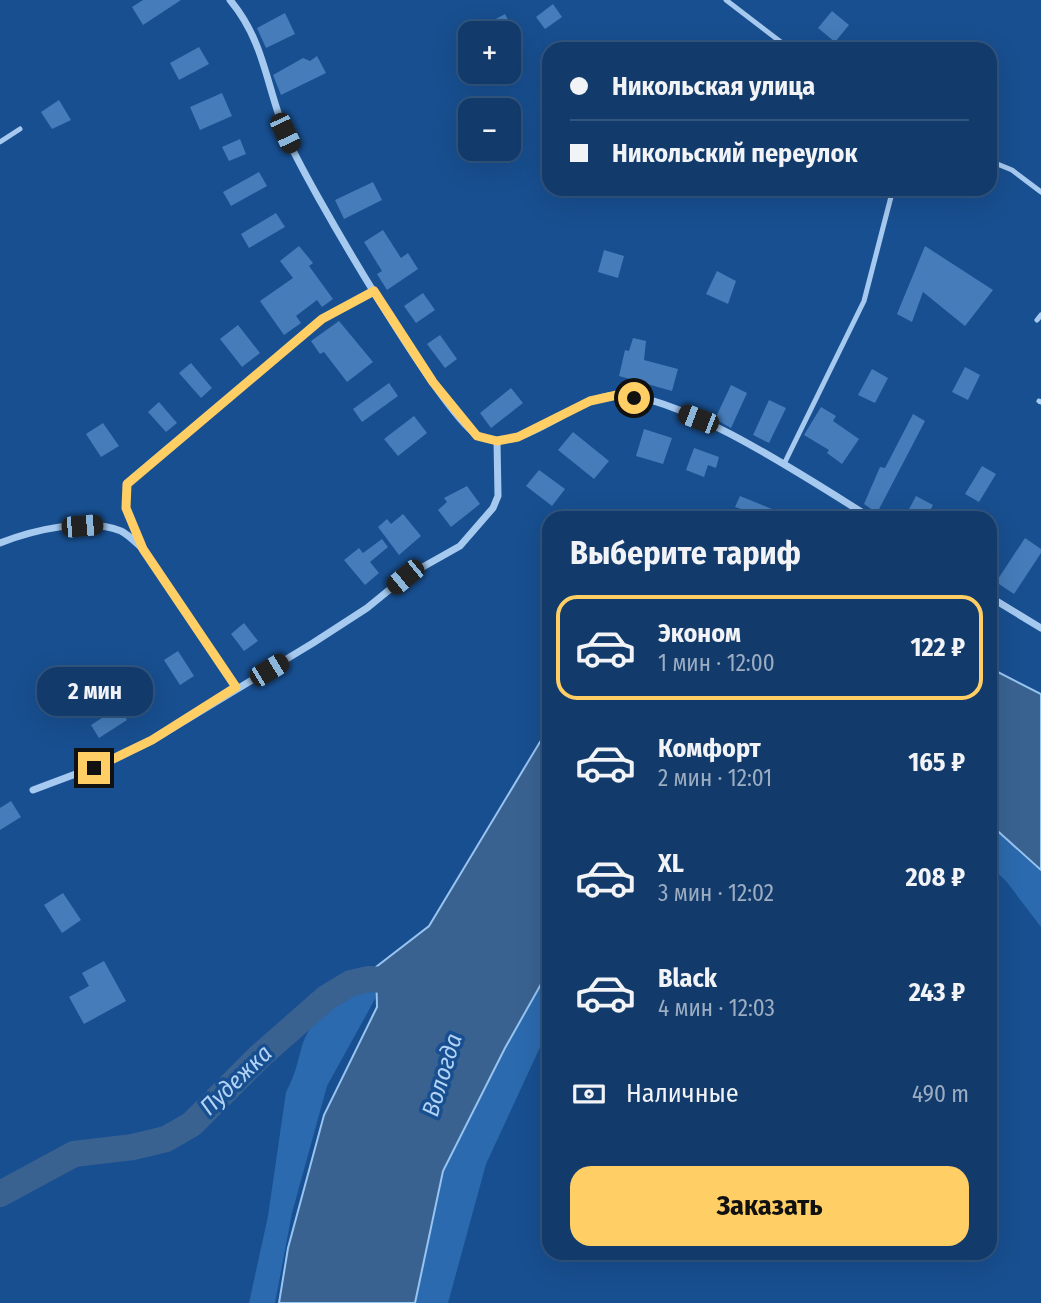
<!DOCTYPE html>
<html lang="ru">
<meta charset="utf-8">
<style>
body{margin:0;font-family:"Fira Sans Condensed",sans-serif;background:#1f4674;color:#f1f3f6;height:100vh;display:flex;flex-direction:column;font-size:26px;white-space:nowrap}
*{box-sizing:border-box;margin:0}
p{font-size:23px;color:#9cadc2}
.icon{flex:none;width:38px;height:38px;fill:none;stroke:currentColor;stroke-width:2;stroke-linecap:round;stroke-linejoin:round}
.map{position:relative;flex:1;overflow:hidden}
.panel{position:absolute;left:542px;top:511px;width:455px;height:749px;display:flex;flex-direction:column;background:#123b6c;border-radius:21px;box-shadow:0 7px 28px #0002,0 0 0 2px #31557f}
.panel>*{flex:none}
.banner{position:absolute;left:542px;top:42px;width:455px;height:154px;border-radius:21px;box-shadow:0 7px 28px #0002,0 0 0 2px #31557f;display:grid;align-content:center;height:154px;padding:0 28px;background:#123b6c}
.controls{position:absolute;left:458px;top:21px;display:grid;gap:14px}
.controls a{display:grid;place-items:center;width:63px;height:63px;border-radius:14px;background:#123b6c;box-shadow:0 7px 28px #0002,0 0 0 2px #31557f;font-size:35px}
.end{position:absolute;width:32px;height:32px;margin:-16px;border:9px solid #ffce64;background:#111;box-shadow:0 0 0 4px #111}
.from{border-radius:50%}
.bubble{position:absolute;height:49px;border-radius:21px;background:#123b6c;box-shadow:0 7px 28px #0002,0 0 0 2px #31557f;font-size:23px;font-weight:700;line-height:49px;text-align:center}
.car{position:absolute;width:21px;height:42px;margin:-21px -10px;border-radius:9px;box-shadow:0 0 5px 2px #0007;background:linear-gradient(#222 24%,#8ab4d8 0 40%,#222 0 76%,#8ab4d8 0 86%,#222 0)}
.banner b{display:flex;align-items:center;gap:24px;height:66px;font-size:26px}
.banner b+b{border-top:2px solid #31557f}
.banner i{width:18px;height:18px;background:#f1f3f6}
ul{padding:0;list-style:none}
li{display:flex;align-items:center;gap:21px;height:105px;margin:0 14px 10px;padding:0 14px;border:4px solid transparent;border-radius:21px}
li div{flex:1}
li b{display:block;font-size:26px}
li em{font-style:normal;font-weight:700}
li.on{border-color:#ffce64}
li>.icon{width:63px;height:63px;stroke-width:1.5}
h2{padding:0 28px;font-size:32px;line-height:84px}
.pay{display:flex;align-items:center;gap:18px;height:77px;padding:0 28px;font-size:26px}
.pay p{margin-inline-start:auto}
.cta{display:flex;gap:14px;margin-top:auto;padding:14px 28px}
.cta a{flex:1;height:80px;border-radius:21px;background:#ffce64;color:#111;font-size:28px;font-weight:700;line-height:80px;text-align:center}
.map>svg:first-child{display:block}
.green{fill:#2b6aae}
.water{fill:#3a6291;stroke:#98c4f2;stroke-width:2}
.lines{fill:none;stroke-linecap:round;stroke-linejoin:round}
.river{stroke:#3a6291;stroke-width:26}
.building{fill:#457cb9}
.service{stroke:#a6c9ef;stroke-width:5}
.minor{stroke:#a6c9ef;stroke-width:7}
.route{stroke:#ffce64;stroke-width:9}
.labels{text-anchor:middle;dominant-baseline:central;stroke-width:7;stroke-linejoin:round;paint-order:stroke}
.water-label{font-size:24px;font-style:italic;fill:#b2d3f6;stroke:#184f90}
</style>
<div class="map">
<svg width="1041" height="1303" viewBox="0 0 1041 1303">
<rect width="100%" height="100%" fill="#184f90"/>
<g class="green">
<path d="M 991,825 L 1041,870 L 1041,927 L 1006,881 L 991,867 Z"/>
<path d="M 549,970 L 549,1028 L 486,1164 L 448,1303 L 415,1303 L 443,1171 L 505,1048 Z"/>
<path d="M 367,985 L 376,993 L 375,999 L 327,1086 L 292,1213 L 275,1303 L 249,1303 L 268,1216 L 286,1092 C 308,1051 291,1039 334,1004 C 345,995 353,987 367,985 Z"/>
</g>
<g class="water">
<path d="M 990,668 L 1041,694 L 1041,870 L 991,825 Z"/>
<path d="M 549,727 L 549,970 L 505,1048 L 443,1171 L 415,1303 L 279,1303 L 288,1248 L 324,1115 L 377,1007 L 376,967 L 429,926 Z"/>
</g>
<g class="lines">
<path class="river" d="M 0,1194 L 74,1154 L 133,1147 L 166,1139 L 192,1124 L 260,1056 L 326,998 L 351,983 L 369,979 L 411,982"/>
</g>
<g class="building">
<path d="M 143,0 L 181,0 L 143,25 L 132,7 Z"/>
<path d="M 553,4 L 562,17 L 545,29 L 536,17 Z"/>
<path d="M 832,11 L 849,25 L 835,42 L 818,28 Z"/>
<path d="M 285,13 L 295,34 L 266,48 L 257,28 Z"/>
<path d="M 505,14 L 515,33 L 470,33 Z"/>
<path d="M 199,47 L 209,64 L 179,80 L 170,63 Z"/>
<path d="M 317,56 L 326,73 L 281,95 L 273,75 L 303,58 L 310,61 Z"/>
<path d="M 222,93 L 232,116 L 200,130 L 190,107 Z"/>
<path d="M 59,100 L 71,120 L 52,129 L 41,112 Z"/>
<path d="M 240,139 L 246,154 L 229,161 L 222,147 Z"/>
<path d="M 259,172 L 267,186 L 231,206 L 223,192 Z"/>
<path d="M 373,182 L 382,200 L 344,219 L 335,200 Z"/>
<path d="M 276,213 L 285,227 L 249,248 L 241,234 Z"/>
<path d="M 383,230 L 401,258 L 408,253 L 418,269 L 387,290 L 377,274 L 382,271 L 364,242 Z"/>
<path d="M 299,246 L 313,263 L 309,266 L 333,299 L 322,307 L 317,300 L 296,316 L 301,323 L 284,335 L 260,301 L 293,278 L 280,261 Z"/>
<path d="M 925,246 L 993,290 L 965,326 L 923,292 L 912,322 L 897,314 Z"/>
<path d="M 604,250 L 624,256 L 618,278 L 598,272 Z"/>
<path d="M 717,271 L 736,281 L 728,304 L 706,294 Z"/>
<path d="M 423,293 L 435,310 L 416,323 L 404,306 Z"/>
<path d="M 339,321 L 373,362 L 347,382 L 324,352 L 320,354 L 311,341 Z"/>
<path d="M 238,325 L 260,353 L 242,367 L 220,339 Z"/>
<path d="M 440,335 L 457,359 L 445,368 L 427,344 Z"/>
<path d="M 633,338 L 646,341 L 644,360 L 678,369 L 672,391 L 619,376 L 625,350 L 629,351 Z"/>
<path d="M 191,363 L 212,388 L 201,398 L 179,373 Z"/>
<path d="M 965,367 L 980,375 L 968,400 L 952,392 Z"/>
<path d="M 872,369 L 888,378 L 875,403 L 858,395 Z"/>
<path d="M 389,383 L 398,396 L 362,422 L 353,409 Z"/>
<path d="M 731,385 L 747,393 L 731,428 L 715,419 Z"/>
<path d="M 511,388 L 523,403 L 491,428 L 480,413 Z"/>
<path d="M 769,400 L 786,408 L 769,443 L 753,435 Z"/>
<path d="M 159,402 L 177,423 L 166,432 L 148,412 Z"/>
<path d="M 821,407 L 836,416 L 833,421 L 859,439 L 842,464 L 827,453 L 829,450 L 804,435 Z"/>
<path d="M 913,414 L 925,421 L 877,513 L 864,504 L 880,467 L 885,468 Z"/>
<path d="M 414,416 L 427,433 L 398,456 L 384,439 Z"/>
<path d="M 103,423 L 119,446 L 101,457 L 86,434 Z"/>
<path d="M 644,429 L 672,438 L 663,464 L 636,456 Z"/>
<path d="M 573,432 L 609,461 L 594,479 L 558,450 Z"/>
<path d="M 694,448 L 719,457 L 716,468 L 708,465 L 704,477 L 686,470 Z"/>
<path d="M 982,466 L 996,474 L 979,502 L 965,494 Z"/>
<path d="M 539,470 L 565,489 L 552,506 L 526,486 Z"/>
<path d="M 467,486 L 480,504 L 451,527 L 438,510 L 447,502 L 444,498 Z"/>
<path d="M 740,496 L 772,509 L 768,518 L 735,507 Z"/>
<path d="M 916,496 L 933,505 L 926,518 L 916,518 L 907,513 Z"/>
<path d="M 403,514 L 421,536 L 399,555 L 378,527 L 387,519 L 391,524 Z"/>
<path d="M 1025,538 L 1041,549 L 1041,553 L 1014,594 L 996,582 Z"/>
<path d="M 382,539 L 388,547 L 370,562 L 379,573 L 365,585 L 344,560 L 359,548 L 363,553 Z"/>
<path d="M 244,623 L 258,641 L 244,651 L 231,634 Z"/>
<path d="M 178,651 L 194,676 L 180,685 L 164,660 Z"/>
<path d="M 119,707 L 127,720 L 99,738 L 91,725 Z"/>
<path d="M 11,801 L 21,817 L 0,830 L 0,808 Z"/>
<path d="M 63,893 L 81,920 L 62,933 L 44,905 Z"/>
<path d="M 104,961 L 126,1001 L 84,1024 L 69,997 L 89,986 L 82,973 Z"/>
</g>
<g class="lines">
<g class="service">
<path d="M 726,0 L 790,49"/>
<path d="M 0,142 L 20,129"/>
<path d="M 990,161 L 1012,170 L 1041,192"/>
<path d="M 1037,320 L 1041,315"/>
<path d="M 1039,401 L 1041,402"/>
<path d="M 784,464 L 864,301 L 893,189"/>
</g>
<g class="minor">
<path d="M 230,0 C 265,42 266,86 286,135 C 304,180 445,420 479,436 C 521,457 572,397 616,395 C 679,392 816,484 871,518"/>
<path d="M 0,543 C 33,530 87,517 121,531 C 129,535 136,543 143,549 L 236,687"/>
<path d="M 143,549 L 126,508 L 127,484 L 322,319 L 374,291"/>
<path d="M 990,597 L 1041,628"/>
<path d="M 33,790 L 113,760 L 153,740 L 313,643 L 367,608 L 405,577 L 460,546 L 493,508 L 498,496 L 497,441"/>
</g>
</g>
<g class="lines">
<path class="route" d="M 94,768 L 152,740 L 236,687 L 143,549 L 126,508 L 127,484 L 322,319 L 374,291 L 433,382 L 477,436 L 497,441 L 518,437 L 590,401 L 617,395 L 634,398"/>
</g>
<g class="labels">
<g class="water-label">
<text transform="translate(442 1075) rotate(-73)">Вологда</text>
<text transform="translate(236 1080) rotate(-44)">Пудежка</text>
</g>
</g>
</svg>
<div class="controls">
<a>+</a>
<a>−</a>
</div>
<i class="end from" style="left:634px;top:398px"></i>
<i class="end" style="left:94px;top:768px"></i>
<div class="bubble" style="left:37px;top:667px;width:116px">2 мин</div>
<i class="car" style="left:285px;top:133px;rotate:155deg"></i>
<i class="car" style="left:698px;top:419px;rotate:291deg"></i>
<i class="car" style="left:82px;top:526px;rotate:85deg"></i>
<i class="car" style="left:405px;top:577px;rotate:231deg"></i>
<i class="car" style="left:269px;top:670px;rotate:59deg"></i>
<div class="banner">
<b><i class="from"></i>Никольская улица</b>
<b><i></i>Никольский переулок</b>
</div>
<section class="panel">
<h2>Выберите тариф</h2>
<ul>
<li class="on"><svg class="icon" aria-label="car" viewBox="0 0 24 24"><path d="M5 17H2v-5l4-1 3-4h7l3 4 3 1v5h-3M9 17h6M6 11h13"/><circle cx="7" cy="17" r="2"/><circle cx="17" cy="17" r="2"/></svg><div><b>Эконом</b><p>1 мин · 12:00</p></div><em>122 ₽</em></li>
<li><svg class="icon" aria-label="car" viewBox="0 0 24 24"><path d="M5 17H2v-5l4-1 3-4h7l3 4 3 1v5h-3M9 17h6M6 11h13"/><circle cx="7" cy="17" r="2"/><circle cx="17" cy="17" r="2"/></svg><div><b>Комфорт</b><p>2 мин · 12:01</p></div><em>165 ₽</em></li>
<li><svg class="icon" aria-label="car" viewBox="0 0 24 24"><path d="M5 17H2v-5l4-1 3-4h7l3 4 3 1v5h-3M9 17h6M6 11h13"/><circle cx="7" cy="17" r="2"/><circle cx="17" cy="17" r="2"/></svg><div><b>XL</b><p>3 мин · 12:02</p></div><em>208 ₽</em></li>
<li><svg class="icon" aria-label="car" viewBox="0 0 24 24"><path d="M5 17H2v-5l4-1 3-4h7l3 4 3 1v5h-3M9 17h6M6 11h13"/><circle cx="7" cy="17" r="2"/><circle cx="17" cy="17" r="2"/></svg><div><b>Black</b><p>4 мин · 12:03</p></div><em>243 ₽</em></li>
</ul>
<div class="pay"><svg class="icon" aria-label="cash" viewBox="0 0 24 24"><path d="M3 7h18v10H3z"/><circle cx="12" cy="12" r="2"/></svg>Наличные<p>490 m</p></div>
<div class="cta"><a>Заказать</a></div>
</section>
</div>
